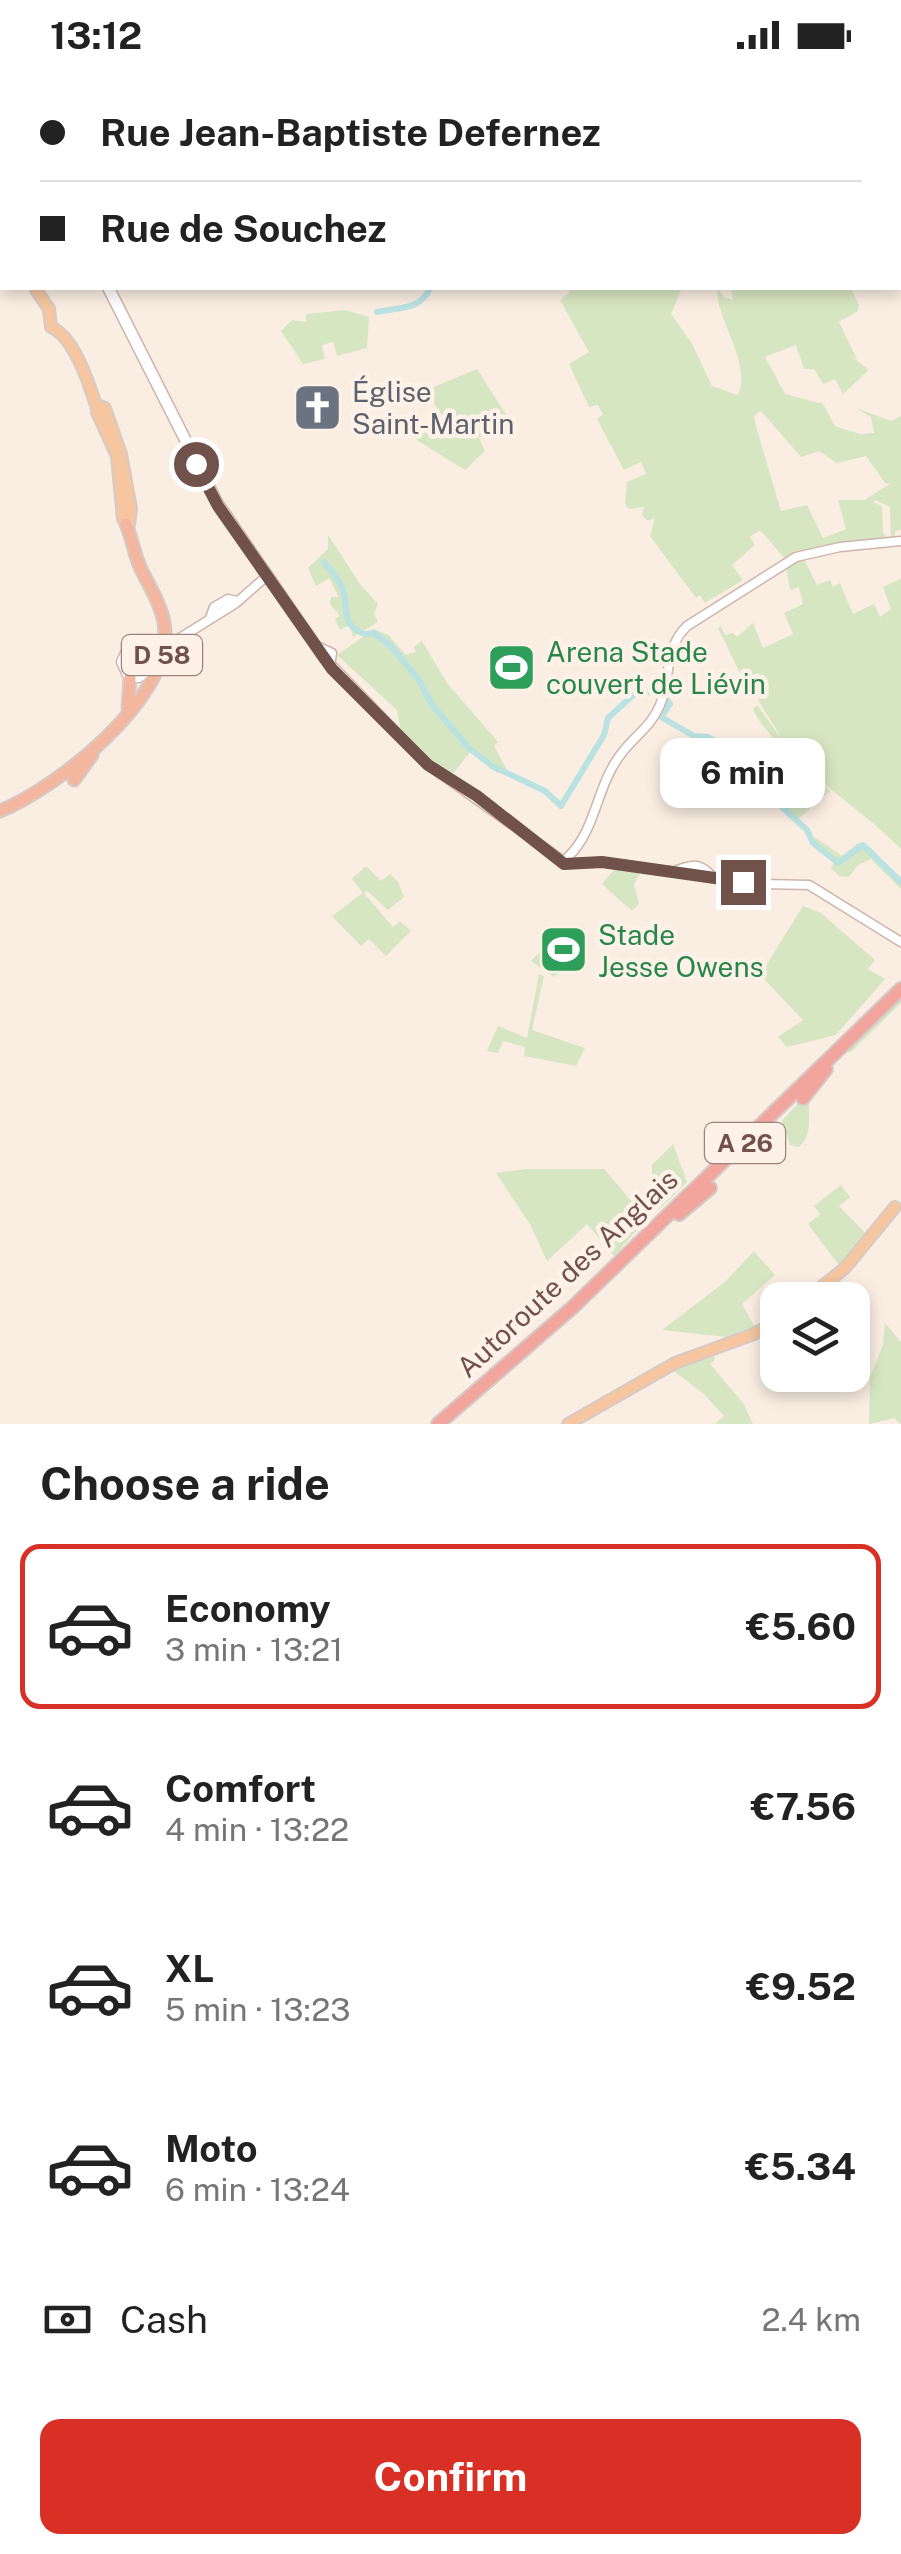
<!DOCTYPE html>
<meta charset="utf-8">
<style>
body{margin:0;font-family:"Public Sans",sans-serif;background:#f6f6f6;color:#222;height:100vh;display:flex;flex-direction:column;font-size:38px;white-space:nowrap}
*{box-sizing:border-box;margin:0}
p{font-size:32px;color:#767676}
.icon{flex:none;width:55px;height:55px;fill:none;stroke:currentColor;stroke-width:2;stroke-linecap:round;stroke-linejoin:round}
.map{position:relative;height:1354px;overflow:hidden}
.sheet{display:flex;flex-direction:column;background:#fff;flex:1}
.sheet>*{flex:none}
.guide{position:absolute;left:0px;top:0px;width:902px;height:220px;box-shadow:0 5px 15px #0003;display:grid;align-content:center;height:220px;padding:0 40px;background:#fff}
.tools{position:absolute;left:760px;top:1212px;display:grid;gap:20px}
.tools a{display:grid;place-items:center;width:110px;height:110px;border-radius:20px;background:#fff;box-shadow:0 5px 15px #0003;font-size:50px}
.end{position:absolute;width:45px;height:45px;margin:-22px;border:12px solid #70524b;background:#fff;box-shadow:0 0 0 5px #fff}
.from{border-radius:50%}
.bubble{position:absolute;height:70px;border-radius:20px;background:#fff;box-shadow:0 5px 15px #0003;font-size:32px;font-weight:700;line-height:70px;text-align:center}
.guide b{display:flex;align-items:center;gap:35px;height:95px;font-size:38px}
.guide b+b{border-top:2px solid #e0e0e0}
.guide i{width:25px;height:25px;background:#222}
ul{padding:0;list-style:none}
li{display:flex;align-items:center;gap:30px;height:165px;margin:0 20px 15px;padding:0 20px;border:5px solid transparent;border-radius:20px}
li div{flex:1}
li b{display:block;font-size:38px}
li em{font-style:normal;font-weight:700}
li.on{border-color:#d93025}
li>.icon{width:90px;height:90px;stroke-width:1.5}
h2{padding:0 40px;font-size:45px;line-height:120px}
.pay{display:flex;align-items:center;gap:25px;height:110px;padding:0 40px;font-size:38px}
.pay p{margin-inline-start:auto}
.cta{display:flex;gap:20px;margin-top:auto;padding:20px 40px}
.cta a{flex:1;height:115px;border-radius:20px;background:#d93025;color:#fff;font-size:40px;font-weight:700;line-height:115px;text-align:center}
.status{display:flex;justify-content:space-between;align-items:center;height:70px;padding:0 50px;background:#fff;direction:ltr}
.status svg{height:28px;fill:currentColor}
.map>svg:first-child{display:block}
.green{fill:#d7e6c2;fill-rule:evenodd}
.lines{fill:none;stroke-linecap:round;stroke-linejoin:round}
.river{stroke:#b9e2e1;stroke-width:6}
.secondary-casing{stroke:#cfb4aa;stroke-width:11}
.primary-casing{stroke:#d4cbc9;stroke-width:14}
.trunk-casing{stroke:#d4cbc9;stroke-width:15}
.motorway-casing{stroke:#d4cbc9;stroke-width:16}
.secondary{stroke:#fff;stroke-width:8}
.primary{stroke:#f5c69f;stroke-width:10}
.trunk{stroke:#f3b69e;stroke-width:11}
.motorway{stroke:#f1a59d;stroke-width:12}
.secondary-bridge-casing{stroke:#cfb4aa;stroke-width:11;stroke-linecap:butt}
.secondary-bridge{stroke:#fff;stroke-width:8}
.route{stroke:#70524b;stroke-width:12}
.labels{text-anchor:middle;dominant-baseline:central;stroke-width:9;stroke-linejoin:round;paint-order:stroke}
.shield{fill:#fef1e8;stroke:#9b827a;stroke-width:2.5}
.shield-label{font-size:25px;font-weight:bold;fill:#70524b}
.worship-label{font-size:28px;fill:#5b616d;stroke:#fef1e8;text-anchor:start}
.leisure-label{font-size:28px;fill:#27864d;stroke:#fef1e8;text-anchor:start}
.street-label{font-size:28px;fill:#70524b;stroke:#fef1e8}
</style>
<div class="status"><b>13:12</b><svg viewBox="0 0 49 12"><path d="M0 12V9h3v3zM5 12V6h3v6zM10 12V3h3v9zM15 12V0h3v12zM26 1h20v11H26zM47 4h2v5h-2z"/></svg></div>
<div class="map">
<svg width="901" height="1354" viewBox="0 0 901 1354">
<rect width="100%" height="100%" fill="#faede2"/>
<g class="green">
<path d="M 568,218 L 682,218 L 671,244 L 691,272 L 712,316 L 738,325 C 752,292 716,251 717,218 L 724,227 L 733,230 L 731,218 L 851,218 L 859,235 L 858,241 L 839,252 L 857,289 L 852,287 L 869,300 L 843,324 L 835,309 L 823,314 L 814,299 L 804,299 L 796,275 L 765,287 L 785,324 L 823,334 L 835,356 L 860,364 L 874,363 L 871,347 L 856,338 L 891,351 L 901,346 L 901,460 L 895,461 L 896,471 L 891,472 L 890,437 L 875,430 L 873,432 L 882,436 L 883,462 L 888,469 L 786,490 L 760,460 L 750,467 L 755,475 L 732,495 L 743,510 L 705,533 L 700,525 L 696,528 L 650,466 L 655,448 L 648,451 L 642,445 L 644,437 L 629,439 L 625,434 L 627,412 L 646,404 L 641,392 L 624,400 L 597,349 L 603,344 L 598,335 L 589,337 L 569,294 L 589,282 L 560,230 L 570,222 ZM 761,341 L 801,387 L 819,381 L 837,393 L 866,386 L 885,413 L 890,414 L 864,430 L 838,430 L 846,459 L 823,468 L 807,435 L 781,441 L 756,356 L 754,346 Z"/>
<path d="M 345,240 L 369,247 L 367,278 L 337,286 L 333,272 L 322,275 L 325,289 L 303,294 L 281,261 L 292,250 L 306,252 L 306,244 Z"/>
<path d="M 477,299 L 509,349 L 488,346 L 494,359 L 479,368 L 485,381 L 465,400 L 415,369 L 443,349 L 427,320 Z"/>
<path d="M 328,465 L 360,514 L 378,534 L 374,544 L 378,552 L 353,567 L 350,555 L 340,560 L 335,549 L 340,546 L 330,534 L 331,527 L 339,527 L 329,508 L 316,516 L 308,498 L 328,479 Z"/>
<path d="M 803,487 L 817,515 L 830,510 L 833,517 L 840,513 L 853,544 L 874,534 L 880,547 L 891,539 L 883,517 L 901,509 L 901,779 C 866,742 768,678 753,639 L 757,635 L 784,672 L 758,630 L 768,621 L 758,603 L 743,609 L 718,558 L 721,556 L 725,565 L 733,563 L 737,567 L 753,553 L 763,578 L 793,564 L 784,543 L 803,534 L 799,517 L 790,520 L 786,496 Z"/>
<path d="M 374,559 L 388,565 L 406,585 L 416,582 L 414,577 L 422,571 L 447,613 L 498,672 L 494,676 L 507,700 L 497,703 L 472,680 L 450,707 L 401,663 L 397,640 L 337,585 Z"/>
<path d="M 785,680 L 830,721 L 797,750 L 781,736 L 770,714 L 782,705 L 769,694 Z"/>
<path d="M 810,768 L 816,768 L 842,786 L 858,773 L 872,779 L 901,811 L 901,819 L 871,789 L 857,796 L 849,807 L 839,806 L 831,798 L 834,792 L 814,777 Z"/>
<path d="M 366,796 L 381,811 L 390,804 L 398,812 L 404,827 L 388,840 L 367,821 L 364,823 L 393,857 L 400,851 L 411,861 L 386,886 L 369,869 L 361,876 L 332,846 L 363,823 L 352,809 Z"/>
<path d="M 617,796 L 643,799 L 634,814 L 639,834 L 632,841 L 602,814 Z"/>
<path d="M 803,836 L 821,843 L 875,890 L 868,899 L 885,909 L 836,965 L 787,977 L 778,967 L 803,950 L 760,905 Z"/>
<path d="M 566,856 L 584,877 L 554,907 L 531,891 Z"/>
<path d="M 539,904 L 544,906 L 532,960 L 585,978 L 576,996 L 524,986 L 525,977 L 503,971 L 498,983 L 487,981 L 498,956 L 527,968 Z"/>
<path d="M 901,929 L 901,933 L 850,983 L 847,981 C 836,992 814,1010 810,1025 C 806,1042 815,1062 799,1077 L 790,1075 L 782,1051 L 837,990 Z"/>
<path d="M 673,1074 L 687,1112 L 660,1139 L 652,1131 L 652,1095 Z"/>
<path d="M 528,1099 L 604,1099 L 647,1149 L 614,1186 L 587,1154 L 547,1191 L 531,1156 L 496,1103 Z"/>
<path d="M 841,1115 L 850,1127 L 839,1136 L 867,1165 L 841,1198 L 808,1154 L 820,1144 L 814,1136 Z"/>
<path d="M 754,1181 L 775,1205 L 742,1234 L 757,1261 L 735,1268 L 662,1260 L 726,1211 Z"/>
<path d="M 885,1253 L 901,1272 L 901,1354 L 894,1348 L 869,1354 L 870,1307 L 883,1275 Z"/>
<path d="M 713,1283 L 715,1290 L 710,1294 L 743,1333 L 753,1354 L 715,1354 L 724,1346 L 704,1324 L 671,1299 Z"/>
</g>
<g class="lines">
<g class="river">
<path d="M 442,0 L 443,2"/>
<path d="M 377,242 C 398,237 420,241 430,218"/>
<path d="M 324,492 C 329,499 341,512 343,520 C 348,536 341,555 362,563"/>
<path d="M 365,564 L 374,563 L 391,576 L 419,610 L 432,635 L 469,678 L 492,696 L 545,721 L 561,736 L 604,665 L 608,648 L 632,626 L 642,622 L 662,623 L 670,634 L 661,647 L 694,666 L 708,667 L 733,681 L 766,708 L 782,737 L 807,760 L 813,773 L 838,793 L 863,775 L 901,812"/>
</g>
<defs>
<g id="secondary">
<path d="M 32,0 L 33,2"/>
<path d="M 107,218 L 216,433 L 324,589 L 331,590 L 332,583 L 317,576 L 218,432 L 110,218"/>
<path d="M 210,548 L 214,537 L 228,529 L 237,531"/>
<path d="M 172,573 L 236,533 L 268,505"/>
<path d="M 328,591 L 428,695 L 562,790"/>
<path d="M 151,592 L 147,583 L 137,578 L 126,581 L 121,592 L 127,605 L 139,608 L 148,601 L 158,582"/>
<path d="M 568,787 C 597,759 596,716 621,684 C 634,666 651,657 660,635 C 671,608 664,578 687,556 L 796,487 L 840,477 L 901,471"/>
<path d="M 562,790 L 565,794 L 602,792 L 763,814 L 809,815 L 901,872"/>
<path d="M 677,800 C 692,795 698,792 711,805"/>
</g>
<g id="primary">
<path d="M 0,180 L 2,182"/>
<path d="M 35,218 L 49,239 L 51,257 C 75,268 89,314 97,338"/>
<path d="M 99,336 L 105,338 L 121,384 L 131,439 L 129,454 L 123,449 L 117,386 L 97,342 Z"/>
<path d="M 805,1230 L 845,1198 L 895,1137"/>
<path d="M 568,1354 L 675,1293 L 754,1264 L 778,1250"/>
</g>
<g id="trunk">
<path d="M 0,8 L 3,0"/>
<path d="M 0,26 L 2,24"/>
<path d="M 128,637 L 130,607"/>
<path d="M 74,710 L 92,685"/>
<path d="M 0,741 C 57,718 169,630 165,562 C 164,538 150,518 140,497 C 134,483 132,468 126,454"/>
</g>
<g id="motorway">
<path d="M 803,1028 L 826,999"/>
<path d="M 679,1144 L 710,1118"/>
<path d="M 438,1354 L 573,1237 L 901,919"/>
</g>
</defs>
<use href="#secondary" class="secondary-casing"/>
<use href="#primary" class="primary-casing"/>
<use href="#trunk" class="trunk-casing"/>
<use href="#motorway" class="motorway-casing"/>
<use href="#secondary" class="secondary"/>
<use href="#primary" class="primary"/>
<use href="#trunk" class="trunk"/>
<use href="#motorway" class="motorway"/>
<defs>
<path id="secondary-bridge" d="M 158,582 L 172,573"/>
</defs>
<use href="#secondary-bridge" class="secondary-bridge-casing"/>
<use href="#secondary-bridge" class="secondary-bridge"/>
</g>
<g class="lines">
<path class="route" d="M 196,394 L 218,436 L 332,599 L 428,695 L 477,726 L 564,794 L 602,792 L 743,812"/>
</g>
<defs>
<symbol id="church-square" viewBox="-11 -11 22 22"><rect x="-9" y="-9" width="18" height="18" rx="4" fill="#6b7280" stroke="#fef1e8"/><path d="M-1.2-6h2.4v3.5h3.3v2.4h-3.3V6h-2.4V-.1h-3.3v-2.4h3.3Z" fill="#fff"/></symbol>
<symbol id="stadium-square" viewBox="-11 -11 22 22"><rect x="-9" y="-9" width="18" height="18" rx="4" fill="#2e9e5b" stroke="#fef1e8"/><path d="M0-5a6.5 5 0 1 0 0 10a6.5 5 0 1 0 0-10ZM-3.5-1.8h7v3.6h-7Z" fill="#fff"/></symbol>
</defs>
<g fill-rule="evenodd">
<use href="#church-square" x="290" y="310" width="55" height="55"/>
<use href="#stadium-square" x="484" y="570" width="55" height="55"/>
<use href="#stadium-square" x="536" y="852" width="55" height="55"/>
</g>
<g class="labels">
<g class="shield">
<rect x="122" y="565" width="80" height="40" rx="8"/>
<rect x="705" y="1053" width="80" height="40" rx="8"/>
</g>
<g class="shield-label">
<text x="162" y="585">D 58</text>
<text x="745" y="1073">A 26</text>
</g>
<g class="worship-label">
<text x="352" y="321">Église<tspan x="352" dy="32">Saint-Martin</tspan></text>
</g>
<g class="leisure-label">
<text x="546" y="581">Arena Stade<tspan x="546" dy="32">couvert de Liévin</tspan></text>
<text x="598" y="864">Stade<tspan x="598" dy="32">Jesse Owens</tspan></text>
</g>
<g class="street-label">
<text transform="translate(567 1203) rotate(-43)">Autoroute des Anglais</text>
</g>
</g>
</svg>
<div class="tools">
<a><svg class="icon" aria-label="layers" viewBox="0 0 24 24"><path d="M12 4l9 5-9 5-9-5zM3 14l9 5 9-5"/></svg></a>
</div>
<i class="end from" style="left:196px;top:394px"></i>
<i class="end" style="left:743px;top:812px"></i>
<div class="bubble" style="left:660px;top:668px;width:165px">6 min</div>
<div class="guide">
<b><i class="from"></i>Rue Jean-Baptiste Defernez</b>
<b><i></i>Rue de Souchez</b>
</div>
</div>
<section class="sheet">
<h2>Choose a ride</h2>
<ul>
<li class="on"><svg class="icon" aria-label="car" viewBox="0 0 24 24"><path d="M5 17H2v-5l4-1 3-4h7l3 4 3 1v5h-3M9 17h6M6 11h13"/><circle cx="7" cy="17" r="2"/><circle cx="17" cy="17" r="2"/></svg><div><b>Economy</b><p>3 min · 13:21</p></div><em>€5.60</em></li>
<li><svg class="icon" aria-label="car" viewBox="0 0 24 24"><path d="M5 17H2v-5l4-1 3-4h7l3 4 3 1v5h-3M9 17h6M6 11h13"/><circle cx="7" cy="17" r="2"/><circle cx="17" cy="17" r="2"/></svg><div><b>Comfort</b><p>4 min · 13:22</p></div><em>€7.56</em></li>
<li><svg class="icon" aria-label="car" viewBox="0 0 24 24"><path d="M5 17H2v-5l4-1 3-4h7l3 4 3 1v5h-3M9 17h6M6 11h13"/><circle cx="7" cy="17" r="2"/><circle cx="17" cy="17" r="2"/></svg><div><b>XL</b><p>5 min · 13:23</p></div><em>€9.52</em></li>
<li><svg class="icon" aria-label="car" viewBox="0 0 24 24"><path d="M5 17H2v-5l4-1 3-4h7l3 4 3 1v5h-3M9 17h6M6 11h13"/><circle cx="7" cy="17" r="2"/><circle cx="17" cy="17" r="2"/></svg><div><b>Moto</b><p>6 min · 13:24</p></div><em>€5.34</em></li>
</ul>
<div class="pay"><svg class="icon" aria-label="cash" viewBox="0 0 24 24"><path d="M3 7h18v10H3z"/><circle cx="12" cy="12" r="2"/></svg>Cash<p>2.4 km</p></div>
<div class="cta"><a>Confirm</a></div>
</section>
